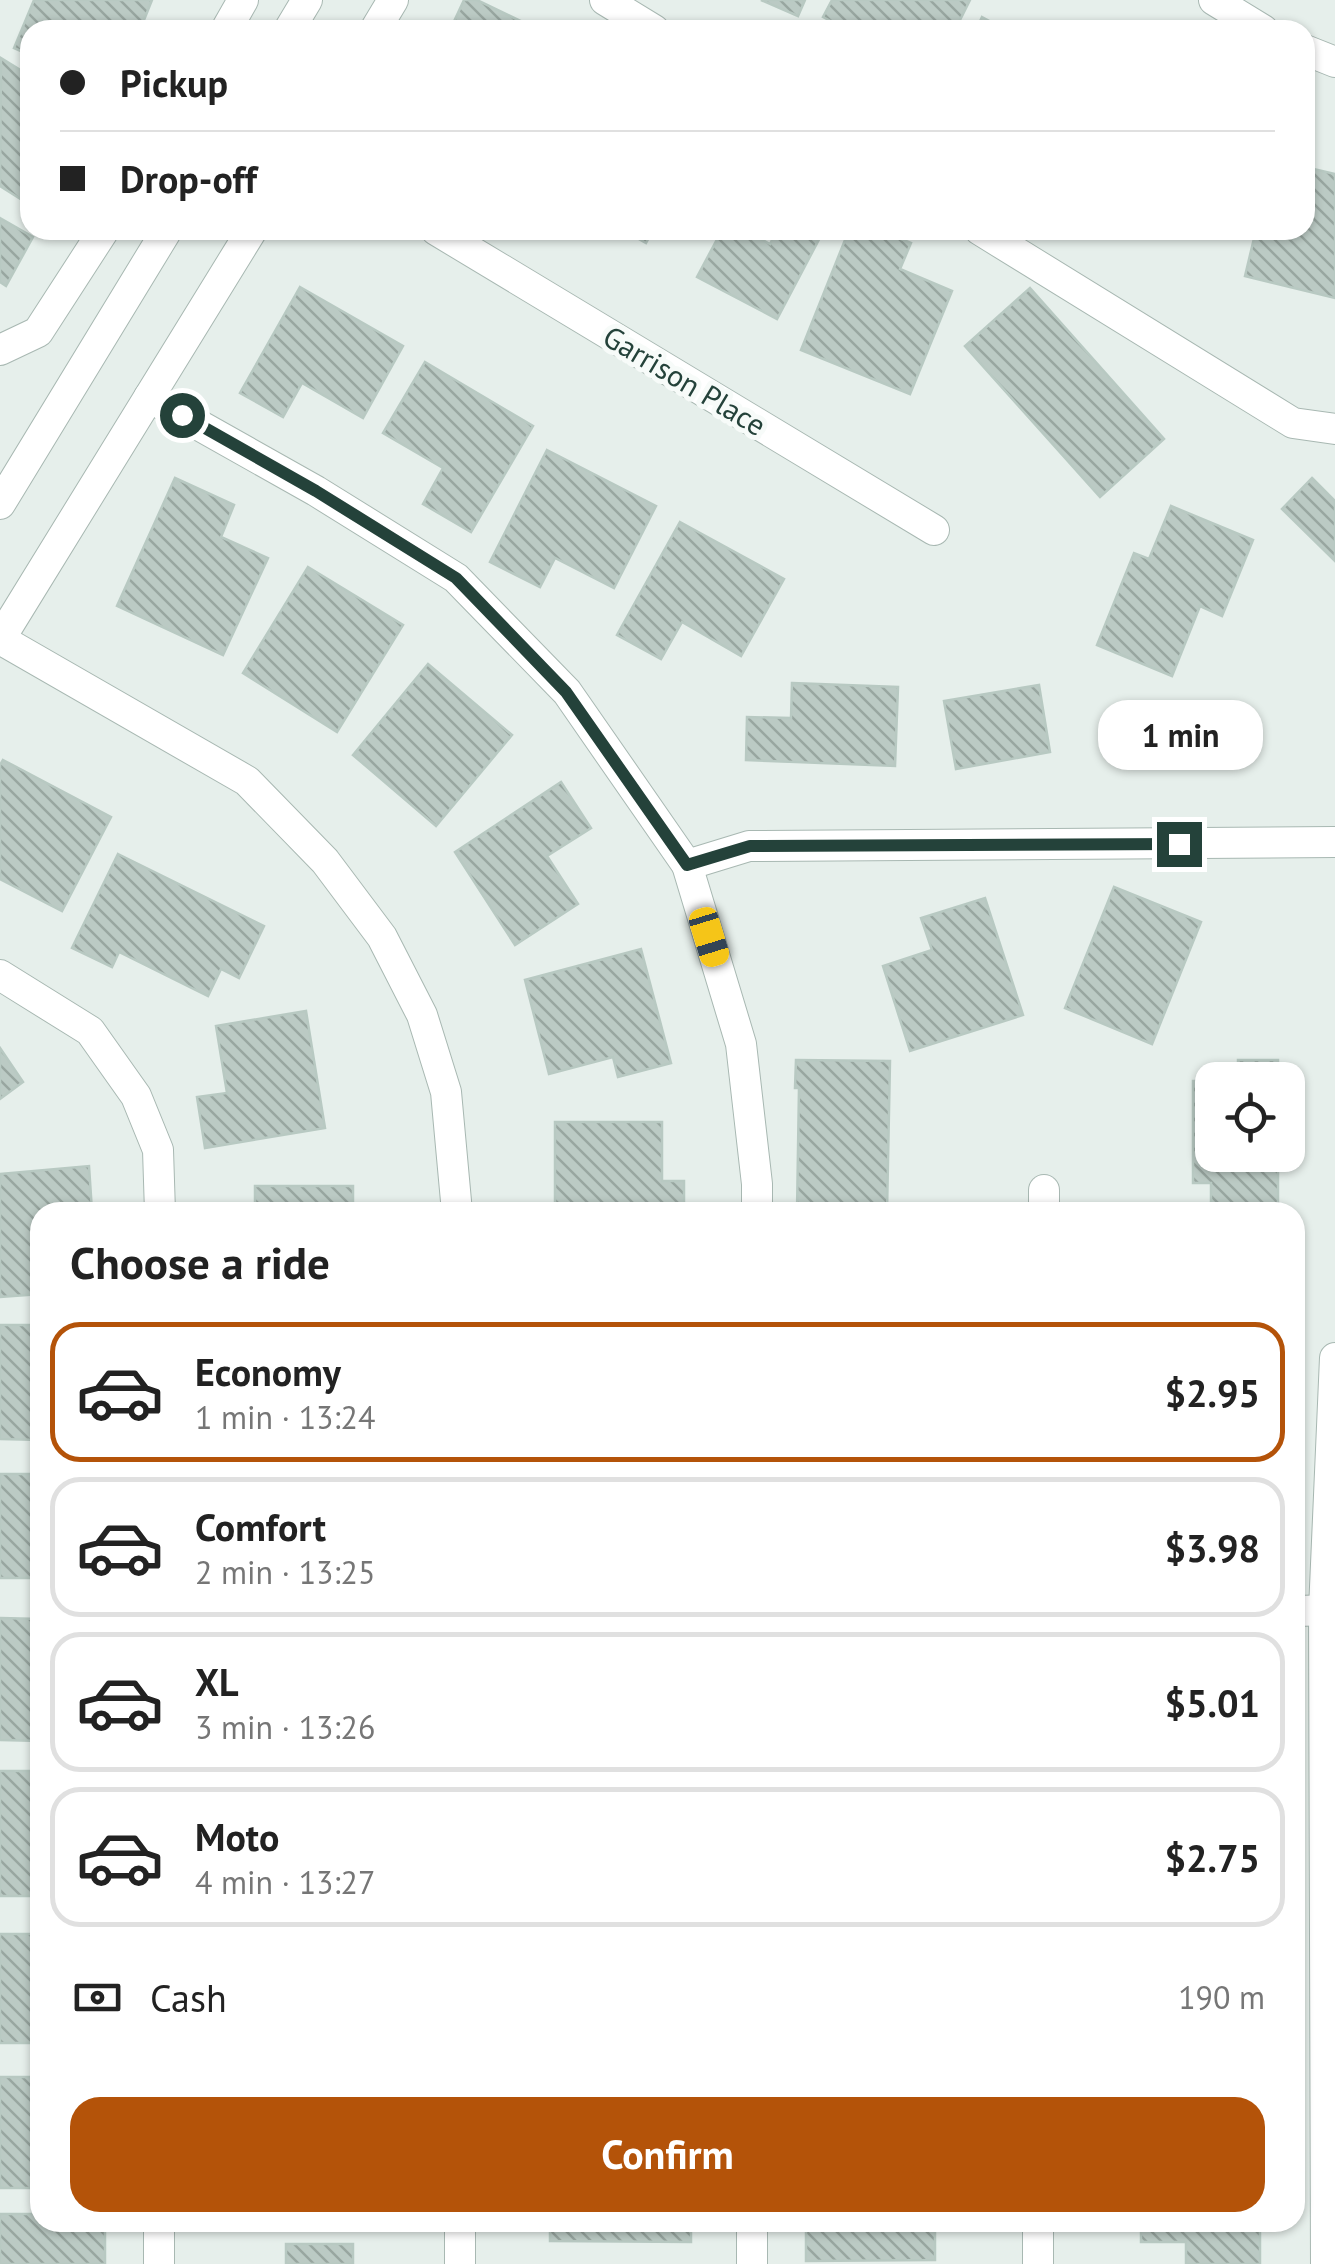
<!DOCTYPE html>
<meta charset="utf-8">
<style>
body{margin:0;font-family:"PT Sans",sans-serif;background:#f6f6f6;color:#222;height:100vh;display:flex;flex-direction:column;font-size:38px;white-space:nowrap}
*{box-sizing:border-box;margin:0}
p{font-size:32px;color:#767676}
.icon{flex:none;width:55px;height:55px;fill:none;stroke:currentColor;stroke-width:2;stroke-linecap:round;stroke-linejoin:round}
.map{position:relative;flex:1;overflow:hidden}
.details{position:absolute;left:30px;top:1202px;width:1275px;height:1030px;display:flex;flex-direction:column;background:#fff;border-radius:30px;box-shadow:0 2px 8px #0004}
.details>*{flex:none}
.banner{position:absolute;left:20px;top:20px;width:1295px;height:220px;border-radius:30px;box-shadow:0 2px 8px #0004;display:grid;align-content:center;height:220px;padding:0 40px;background:#fff}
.buttons{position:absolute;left:1195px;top:1062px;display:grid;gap:20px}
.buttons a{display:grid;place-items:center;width:110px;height:110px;border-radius:20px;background:#fff;box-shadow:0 2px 8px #0004;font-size:50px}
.end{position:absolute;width:45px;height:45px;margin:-22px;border:12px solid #24423a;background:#fff;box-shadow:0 0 0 5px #fff}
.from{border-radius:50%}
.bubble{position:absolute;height:70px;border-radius:30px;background:#fff;box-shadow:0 2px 8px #0004;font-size:32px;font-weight:700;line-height:70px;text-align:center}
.car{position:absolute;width:30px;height:60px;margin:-30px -15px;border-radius:12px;box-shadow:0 0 8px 2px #0007;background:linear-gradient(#f5c518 24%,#345 0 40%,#f5c518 0 76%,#345 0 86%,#f5c518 0)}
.banner b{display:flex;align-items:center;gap:35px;height:95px;font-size:38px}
.banner b+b{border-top:2px solid #e0e0e0}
.banner i{width:25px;height:25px;background:#222}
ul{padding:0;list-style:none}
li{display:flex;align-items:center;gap:30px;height:140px;margin:0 20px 15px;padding:0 20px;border:5px solid #e0e0e0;border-radius:30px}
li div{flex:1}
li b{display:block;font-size:38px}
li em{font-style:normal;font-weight:700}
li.selected{border-color:#b45309}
li>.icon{width:90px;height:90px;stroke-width:1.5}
h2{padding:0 40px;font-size:45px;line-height:120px}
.pay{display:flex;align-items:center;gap:25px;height:110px;padding:0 40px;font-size:38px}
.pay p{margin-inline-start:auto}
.primary-button{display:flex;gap:20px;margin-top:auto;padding:20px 40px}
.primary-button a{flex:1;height:115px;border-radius:30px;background:#b45309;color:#fff;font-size:40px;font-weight:700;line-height:115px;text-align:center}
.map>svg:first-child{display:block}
.building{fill:url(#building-back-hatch);stroke:#b8c9c2;stroke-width:2.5}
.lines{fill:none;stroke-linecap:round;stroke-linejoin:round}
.minor-casing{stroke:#a8b8b2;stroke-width:32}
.minor{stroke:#fff;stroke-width:30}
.route{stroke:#24423a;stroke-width:12}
.labels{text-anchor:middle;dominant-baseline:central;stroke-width:10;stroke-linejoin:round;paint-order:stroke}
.street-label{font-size:30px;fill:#24423a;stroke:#f7fbf9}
</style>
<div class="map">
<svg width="1335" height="2264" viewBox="0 0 1335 2264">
<defs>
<pattern id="building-back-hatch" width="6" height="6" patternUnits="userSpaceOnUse" patternTransform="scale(2.5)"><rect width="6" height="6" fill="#bbcac4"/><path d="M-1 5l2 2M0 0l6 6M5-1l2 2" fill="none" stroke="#98a6a0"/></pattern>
</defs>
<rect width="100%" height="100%" fill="#e6efeb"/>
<g class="building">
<path d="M 34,0 L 152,0 L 140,30 L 30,30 L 30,55 L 14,48 Z"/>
<path d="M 464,0 L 477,0 L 539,30 L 450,30 Z"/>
<path d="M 761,0 L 805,0 L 798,16 Z"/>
<path d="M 832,0 L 970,0 L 955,30 L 848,30 L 823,17 Z"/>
<path d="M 982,17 L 1006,30 L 976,30 Z"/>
<path d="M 1,58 L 30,76 L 30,205 L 0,186 Z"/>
<path d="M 1305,167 L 1335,174 L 1335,298 L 1245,276 L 1256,230 L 1305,230 Z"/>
<path d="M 0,218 L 33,237 L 6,286 L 0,282 Z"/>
<path d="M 623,230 L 653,230 L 646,243 Z"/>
<path d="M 722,230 L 744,230 L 770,244 L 777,230 L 824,230 L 777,319 L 697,277 Z"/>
<path d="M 849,230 L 879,230 L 911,243 L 900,269 L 952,291 L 910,394 L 801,350 Z"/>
<path d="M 300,287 L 403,346 L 363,418 L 302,383 L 283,417 L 240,393 Z"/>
<path d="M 1030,288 L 1164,439 L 1100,497 L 965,346 Z"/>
<path d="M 425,362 L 533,426 L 471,532 L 423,504 L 443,468 L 383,433 Z"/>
<path d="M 547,450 L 656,506 L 614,588 L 555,558 L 540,587 L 490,562 Z"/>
<path d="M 175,478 L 234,505 L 221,537 L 268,558 L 223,655 L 117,606 Z"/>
<path d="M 1312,478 L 1335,501 L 1335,561 L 1282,509 Z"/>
<path d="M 1171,506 L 1253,540 L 1222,616 L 1200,606 L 1172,676 L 1097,645 L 1134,553 L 1149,559 Z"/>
<path d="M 680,522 L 784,579 L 741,656 L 682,622 L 661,659 L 617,635 Z"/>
<path d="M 308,567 L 403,625 L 337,732 L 243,673 Z"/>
<path d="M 428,664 L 512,735 L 436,826 L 353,755 Z"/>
<path d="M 792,683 L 898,687 L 895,766 L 746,760 L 747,717 L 791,718 Z"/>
<path d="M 1039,685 L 1050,752 L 956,769 L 944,701 Z"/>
<path d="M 3,760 L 111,817 L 62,911 L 0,879 L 0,765 Z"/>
<path d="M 561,782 L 591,828 L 547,856 L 578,904 L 515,945 L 455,852 Z"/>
<path d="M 118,854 L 264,926 L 239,978 L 221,969 L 208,996 L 119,952 L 112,967 L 72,948 Z"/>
<path d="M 1114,887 L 1201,922 L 1152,1044 L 1065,1008 Z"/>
<path d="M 985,898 L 1023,1015 L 910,1051 L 883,966 L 932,950 L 921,918 Z"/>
<path d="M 641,949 L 671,1063 L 618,1077 L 613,1057 L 549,1074 L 525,980 Z"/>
<path d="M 306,1011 L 325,1128 L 205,1148 L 197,1097 L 227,1093 L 216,1026 Z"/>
<path d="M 0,1048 L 23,1082 L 0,1099 Z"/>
<path d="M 796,1060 L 890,1061 L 887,1212 L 797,1212 L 799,1088 L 795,1088 Z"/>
<rect x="1238" y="1060" width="40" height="20"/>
<path d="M 1193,1081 L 1212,1081 L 1212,1155 L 1278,1155 L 1278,1212 L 1211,1212 L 1211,1183 L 1193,1183 Z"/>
<path d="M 555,1122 L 662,1122 L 662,1181 L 684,1181 L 684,1212 L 555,1212 Z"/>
<path d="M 89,1166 L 92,1211 L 40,1212 L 40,1294 L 0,1297 L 0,1174 Z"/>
<rect x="255" y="1186" width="98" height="26"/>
<path d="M 0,1325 L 40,1325 L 40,1440 L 0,1439 Z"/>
<rect x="0" y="1474" width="40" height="104"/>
<path d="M 0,1618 L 40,1619 L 40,1741 L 0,1740 Z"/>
<rect x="0" y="1771" width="40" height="125"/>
<rect x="0" y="1934" width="40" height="109"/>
<rect x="0" y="2077" width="40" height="111"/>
<path d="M 0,2214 L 40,2214 L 40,2222 L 105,2222 L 105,2264 L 0,2264 Z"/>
<path d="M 550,2222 L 691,2222 L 691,2242 L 550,2241 Z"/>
<path d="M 806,2222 L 935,2222 L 935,2260 L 806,2261 Z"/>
<path d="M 1141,2222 L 1260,2222 L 1260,2264 L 1186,2264 L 1186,2242 L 1141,2242 Z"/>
<rect x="286" y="2244" width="67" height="20"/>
</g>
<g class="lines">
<defs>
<g id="minor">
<path d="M 605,0 L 654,30"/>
<path d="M 1214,0 L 1263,30"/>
<path d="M 226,30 L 243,0"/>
<path d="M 289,30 L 307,0"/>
<path d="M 375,30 L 393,0"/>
<path d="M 1305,50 L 1335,62"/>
<path d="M 252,230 L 0,639 L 247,781 L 325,861 L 382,937 L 422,1015 L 446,1092 L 457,1212"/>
<path d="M 436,230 L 934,530"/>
<path d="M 980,230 L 1293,423 L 1335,429"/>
<path d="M 0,350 L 38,332 L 104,230"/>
<path d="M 149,397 L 316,491 L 456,578 L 567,692 L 687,865 L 741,1044 L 757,1184 L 757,1212"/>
<path d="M 0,504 L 167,230"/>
<path d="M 687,865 L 749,846 L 1335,842"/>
<path d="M 0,975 L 90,1031 L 136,1096 L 158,1150 L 160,1212"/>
<path d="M 1044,1190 L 1044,1212"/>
<path d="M 1295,1611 L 1335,1610"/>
<path d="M 460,2222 L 460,2264"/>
<path d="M 752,2222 L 752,2264"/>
<path d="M 159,2264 L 159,2222"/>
<path d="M 1038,2264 L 1038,2222"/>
<path d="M 1326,2264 L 1324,1610 L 1335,1358"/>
</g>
</defs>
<use href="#minor" class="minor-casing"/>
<use href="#minor" class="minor"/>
</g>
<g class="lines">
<path class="route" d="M 182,415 L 316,491 L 456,578 L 566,692 L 687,865 L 750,846 L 1179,844"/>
</g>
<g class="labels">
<g class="street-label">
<text transform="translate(685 380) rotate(31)">Garrison Place</text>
</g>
</g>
</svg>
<div class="buttons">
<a><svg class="icon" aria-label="locate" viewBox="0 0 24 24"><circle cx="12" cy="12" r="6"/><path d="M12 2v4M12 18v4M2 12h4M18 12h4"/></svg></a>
</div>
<i class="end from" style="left:182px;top:415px"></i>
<i class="end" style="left:1179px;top:844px"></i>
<div class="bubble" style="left:1098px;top:700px;width:165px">1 min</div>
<i class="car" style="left:709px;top:937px;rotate:163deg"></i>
<div class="banner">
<b><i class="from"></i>Pickup</b>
<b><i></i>Drop-off</b>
</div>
<section class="details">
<h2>Choose a ride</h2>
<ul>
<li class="selected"><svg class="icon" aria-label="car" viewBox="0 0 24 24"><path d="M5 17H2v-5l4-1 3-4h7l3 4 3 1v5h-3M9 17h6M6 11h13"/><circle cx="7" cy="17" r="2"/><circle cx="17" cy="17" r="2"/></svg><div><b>Economy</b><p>1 min · 13:24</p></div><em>$2.95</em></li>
<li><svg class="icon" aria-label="car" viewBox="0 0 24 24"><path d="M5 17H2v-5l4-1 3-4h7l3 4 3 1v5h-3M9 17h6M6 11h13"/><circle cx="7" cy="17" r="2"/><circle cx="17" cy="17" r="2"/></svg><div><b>Comfort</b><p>2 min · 13:25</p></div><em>$3.98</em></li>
<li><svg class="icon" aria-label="car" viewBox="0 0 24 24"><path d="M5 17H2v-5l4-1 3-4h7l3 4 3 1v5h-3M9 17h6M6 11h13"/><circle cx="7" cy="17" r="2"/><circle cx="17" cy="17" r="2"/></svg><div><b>XL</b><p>3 min · 13:26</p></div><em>$5.01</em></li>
<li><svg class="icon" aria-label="car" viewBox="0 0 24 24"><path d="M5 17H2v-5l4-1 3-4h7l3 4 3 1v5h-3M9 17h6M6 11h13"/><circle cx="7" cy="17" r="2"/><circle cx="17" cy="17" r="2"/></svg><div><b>Moto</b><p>4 min · 13:27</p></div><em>$2.75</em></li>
</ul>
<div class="pay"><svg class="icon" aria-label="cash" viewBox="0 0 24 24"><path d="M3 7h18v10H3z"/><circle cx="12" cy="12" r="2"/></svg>Cash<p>190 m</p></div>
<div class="primary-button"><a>Confirm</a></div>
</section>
</div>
